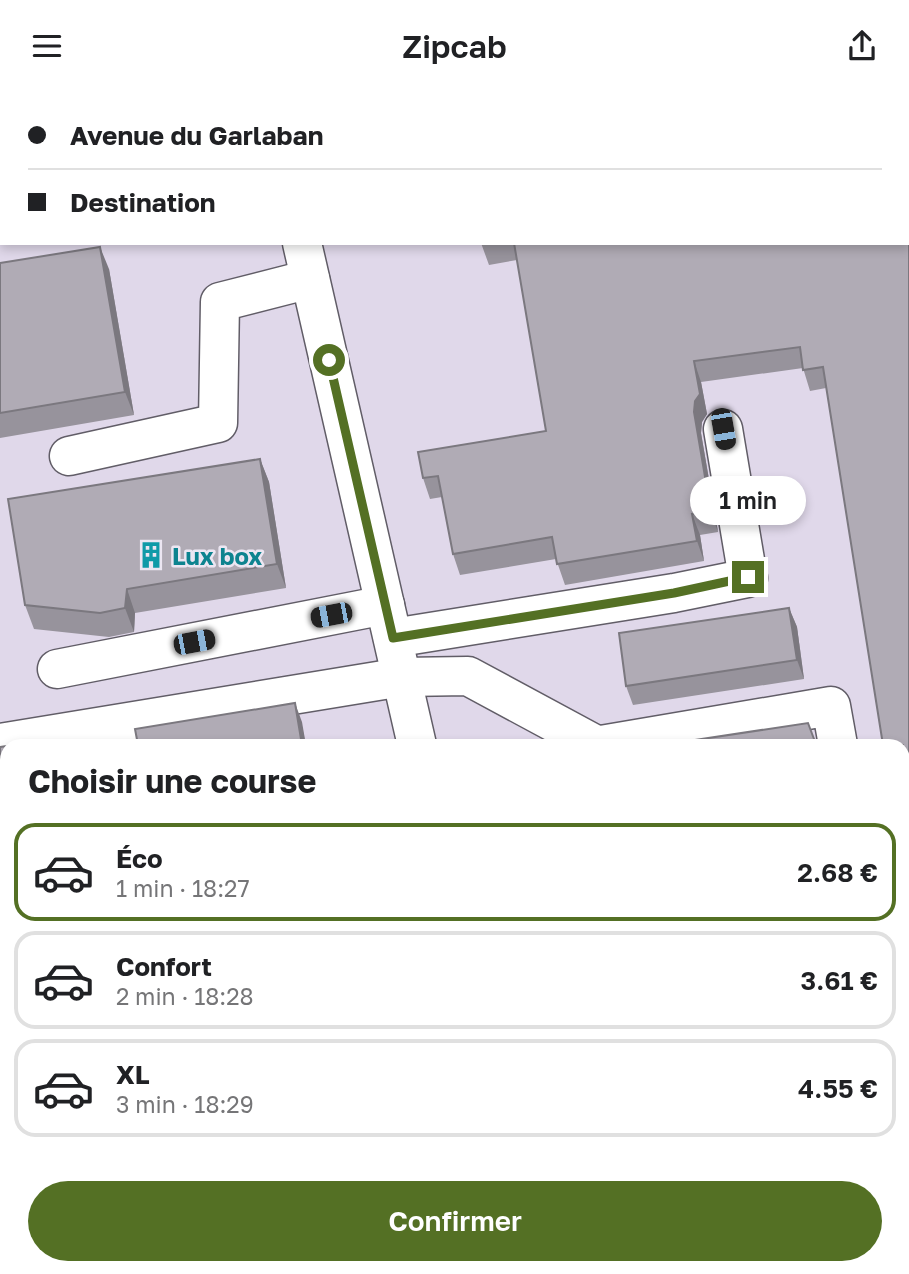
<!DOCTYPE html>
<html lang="fr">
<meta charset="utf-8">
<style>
body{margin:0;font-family:"Golos Text",sans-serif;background:#f6f6f6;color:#202124;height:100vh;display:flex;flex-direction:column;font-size:26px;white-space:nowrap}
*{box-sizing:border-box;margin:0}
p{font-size:23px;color:#757577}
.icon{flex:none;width:38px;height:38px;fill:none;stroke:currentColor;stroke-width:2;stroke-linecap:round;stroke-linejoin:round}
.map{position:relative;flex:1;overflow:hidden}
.drawer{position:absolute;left:0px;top:648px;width:910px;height:536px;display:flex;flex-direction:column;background:#fff;border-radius:21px 21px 0 0;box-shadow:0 4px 10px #0003}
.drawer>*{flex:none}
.guide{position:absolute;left:0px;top:0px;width:910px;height:154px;box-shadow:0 4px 10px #0003;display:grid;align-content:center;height:154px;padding:0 28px;background:#fff}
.end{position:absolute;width:32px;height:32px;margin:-16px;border:9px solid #547024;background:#fff;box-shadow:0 0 0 4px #fff}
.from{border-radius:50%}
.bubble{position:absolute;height:49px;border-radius:24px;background:#fff;box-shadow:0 4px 10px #0003;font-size:23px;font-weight:600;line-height:49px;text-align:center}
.car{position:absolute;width:21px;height:42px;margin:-21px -10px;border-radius:9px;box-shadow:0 0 5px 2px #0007;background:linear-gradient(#222 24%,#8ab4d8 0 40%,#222 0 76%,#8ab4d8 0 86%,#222 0)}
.guide b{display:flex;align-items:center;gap:24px;height:66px;font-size:26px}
.guide b+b{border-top:2px solid #e0e0e0}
.guide i{width:18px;height:18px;background:#202124}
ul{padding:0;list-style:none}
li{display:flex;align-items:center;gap:21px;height:98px;margin:0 14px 10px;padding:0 14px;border:4px solid #e0e0e0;border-radius:21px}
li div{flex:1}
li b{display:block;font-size:26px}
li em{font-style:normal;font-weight:600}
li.active{border-color:#547024}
li>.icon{width:63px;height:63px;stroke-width:1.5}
h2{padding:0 28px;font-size:32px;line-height:84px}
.primary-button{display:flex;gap:14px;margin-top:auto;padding:14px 28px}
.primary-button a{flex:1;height:80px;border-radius:42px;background:#547024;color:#fff;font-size:28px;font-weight:600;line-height:80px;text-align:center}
header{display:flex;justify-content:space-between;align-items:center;height:91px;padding:0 28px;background:#fff;font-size:32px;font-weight:600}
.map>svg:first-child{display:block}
.built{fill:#e0d8ea;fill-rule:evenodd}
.green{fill:#b5cfa3}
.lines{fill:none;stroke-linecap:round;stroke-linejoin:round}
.minor-casing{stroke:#615d67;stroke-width:41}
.minor{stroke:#fff;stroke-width:38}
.wall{fill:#97939c}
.shaded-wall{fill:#7b787f}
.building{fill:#b0abb5;stroke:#7b787f;stroke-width:2}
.route{stroke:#547024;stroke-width:9}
.labels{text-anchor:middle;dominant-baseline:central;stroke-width:5;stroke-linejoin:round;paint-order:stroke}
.culture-label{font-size:24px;font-weight:bold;fill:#0d838f;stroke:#ece6f2;text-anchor:start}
</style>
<header><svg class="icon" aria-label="menu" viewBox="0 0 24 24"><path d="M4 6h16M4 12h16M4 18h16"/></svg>Zipcab<svg class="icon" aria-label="share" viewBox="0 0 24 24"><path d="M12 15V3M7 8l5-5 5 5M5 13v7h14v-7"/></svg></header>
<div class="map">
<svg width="909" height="1183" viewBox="0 0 909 1183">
<rect width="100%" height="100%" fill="#ece6f2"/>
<path class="built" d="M 0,0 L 825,2 L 2,2 L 2,152 L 908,152 L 909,28 L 909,1183 L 0,1183 ZM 7,654 L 903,654 L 903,1176 L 7,1176 Z"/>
<g class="green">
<path d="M 909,742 L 909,793 L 903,794 L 903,743 Z"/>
<path d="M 291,1176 L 442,1176 L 444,1183 L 292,1183 Z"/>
<path d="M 511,1176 L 573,1176 L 575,1183 L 513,1183 Z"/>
</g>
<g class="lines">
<defs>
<g id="minor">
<path d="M 273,0 L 273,2"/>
<path d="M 372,0 L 373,2"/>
<path d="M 301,2 L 302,0"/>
<path d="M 302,152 L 417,654"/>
<path d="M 69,365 L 218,332 L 220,211 L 310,188"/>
<path d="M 393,547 L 674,502 L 748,487 L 723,338"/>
<path d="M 57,578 L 385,514"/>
<path d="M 0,652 L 402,586 L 468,585 L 596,654"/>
<path d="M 601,654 L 831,615 L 838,654"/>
<path d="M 903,728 L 909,727"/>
<path d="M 903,814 L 909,813"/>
<path d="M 0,920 L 7,919"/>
<path d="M 903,1029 L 909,1054"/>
<path d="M 0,1068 L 7,1100"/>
<path d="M 0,1138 L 7,1137"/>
<path d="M 903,1151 L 909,1150"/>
<path d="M 499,1176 L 500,1183"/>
<path d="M 581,1176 L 583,1183"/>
<path d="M 791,1183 L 816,1176"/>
</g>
</defs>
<use href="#minor" class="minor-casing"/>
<use href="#minor" class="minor"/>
</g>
<g class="wall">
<path d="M 909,59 L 909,684 L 903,685 L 903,654 L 826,297 L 810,300 L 803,277 L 701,291 L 707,323 L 702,331 L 701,342 L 718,441 L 700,444 L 704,470 L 565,494 L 556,468 L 460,484 L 453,463 L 442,406 L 430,408 L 423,387 L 546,340 L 517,169 L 489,174 L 481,152 L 908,152 Z"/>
<path d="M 0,172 L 109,178 L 134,324 L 0,347 Z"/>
<path d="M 260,368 L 269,391 L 286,497 L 135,522 L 134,541 L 109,546 L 34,538 L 25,514 Z"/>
<path d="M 789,517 L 797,536 L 804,588 L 633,614 L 626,595 Z"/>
<path d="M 7,655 L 7,817 L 0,818 L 0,656 Z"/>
</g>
<g class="shaded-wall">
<path d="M 100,156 L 109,178 L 134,324 L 125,301 Z"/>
<path d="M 694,270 L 701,291 L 707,323 L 702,331 L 701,342 L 718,441 L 711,421 L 694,321 Z"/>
<path d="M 260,368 L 269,391 L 286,497 L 277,473 Z"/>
<path d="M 692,423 L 700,444 L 704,470 L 697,450 Z"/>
<path d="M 127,498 L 135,522 L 134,541 L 125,517 Z"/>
<path d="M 789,517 L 797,536 L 804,588 L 797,569 Z"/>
<path d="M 295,612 L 302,631 L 306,654 L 302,654 Z"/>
<path d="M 282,1176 L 285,1176 L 287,1183 L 283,1183 Z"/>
</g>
<g class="building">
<path d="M 469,0 L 666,0 L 667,2 L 467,2 Z"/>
<path d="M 909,59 L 909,663 L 903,664 L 903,654 L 883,654 L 823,276 L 803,279 L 800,256 L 694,270 L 700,303 L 695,310 L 694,321 L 711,421 L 692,423 L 697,450 L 557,473 L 552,446 L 453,463 L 438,385 L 423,387 L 418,361 L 546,340 L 514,152 L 908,152 Z"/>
<path d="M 100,156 L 125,301 L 0,322 L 0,172 Z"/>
<path d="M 260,368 L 277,473 L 127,498 L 125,517 L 100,522 L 25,514 L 8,408 Z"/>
<path d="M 789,517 L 797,569 L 626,595 L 619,542 Z"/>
<path d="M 295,612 L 302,654 L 138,654 L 135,638 Z"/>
<path d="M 808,632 L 814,648 L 820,653 L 820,654 L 662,654 Z"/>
<path d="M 27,651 L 28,654 L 8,654 Z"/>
<path d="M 7,655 L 7,793 L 0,794 L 0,656 Z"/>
<path d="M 107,1176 L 282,1176 L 283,1183 L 109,1183 Z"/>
<path d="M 430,1176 L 439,1176 L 440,1183 L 400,1183 Z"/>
<path d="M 838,1176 L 881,1176 L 883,1183 L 810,1183 Z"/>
</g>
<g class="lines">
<path class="route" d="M 329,269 L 393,547 L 674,502 L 748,486"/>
</g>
<defs>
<symbol id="building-bare" viewBox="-9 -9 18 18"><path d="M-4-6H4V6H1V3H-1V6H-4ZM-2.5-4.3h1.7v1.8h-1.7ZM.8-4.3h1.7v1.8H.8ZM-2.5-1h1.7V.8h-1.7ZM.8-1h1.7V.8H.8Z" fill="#0f9aa8" stroke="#ece6f2" stroke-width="2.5" paint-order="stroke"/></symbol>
</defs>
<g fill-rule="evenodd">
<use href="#building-bare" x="132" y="445" width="38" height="38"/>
</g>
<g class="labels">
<g class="culture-label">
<text x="172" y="464">Lux box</text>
</g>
</g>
</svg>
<i class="end from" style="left:329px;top:269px"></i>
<i class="end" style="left:748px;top:486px"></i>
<div class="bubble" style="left:690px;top:385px;width:116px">1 min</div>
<i class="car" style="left:723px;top:338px;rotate:170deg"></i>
<i class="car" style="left:331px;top:524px;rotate:259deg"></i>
<i class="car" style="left:194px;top:551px;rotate:79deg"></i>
<div class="guide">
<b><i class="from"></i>Avenue du Garlaban</b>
<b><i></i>Destination</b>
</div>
<section class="drawer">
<h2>Choisir une course</h2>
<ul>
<li class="active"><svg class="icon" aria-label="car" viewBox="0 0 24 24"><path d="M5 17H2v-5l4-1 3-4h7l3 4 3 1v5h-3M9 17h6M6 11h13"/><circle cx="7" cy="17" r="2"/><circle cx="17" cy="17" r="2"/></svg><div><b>Éco</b><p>1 min · 18:27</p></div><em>2.68 €</em></li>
<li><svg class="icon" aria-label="car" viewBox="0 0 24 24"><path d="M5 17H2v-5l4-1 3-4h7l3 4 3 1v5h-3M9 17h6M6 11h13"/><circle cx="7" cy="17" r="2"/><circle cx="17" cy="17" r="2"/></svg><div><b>Confort</b><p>2 min · 18:28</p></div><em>3.61 €</em></li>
<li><svg class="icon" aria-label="car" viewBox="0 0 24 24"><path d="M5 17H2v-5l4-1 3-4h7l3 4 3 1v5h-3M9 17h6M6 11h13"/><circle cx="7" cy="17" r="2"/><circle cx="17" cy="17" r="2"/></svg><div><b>XL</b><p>3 min · 18:29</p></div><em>4.55 €</em></li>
</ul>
<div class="primary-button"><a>Confirmer</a></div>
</section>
</div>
